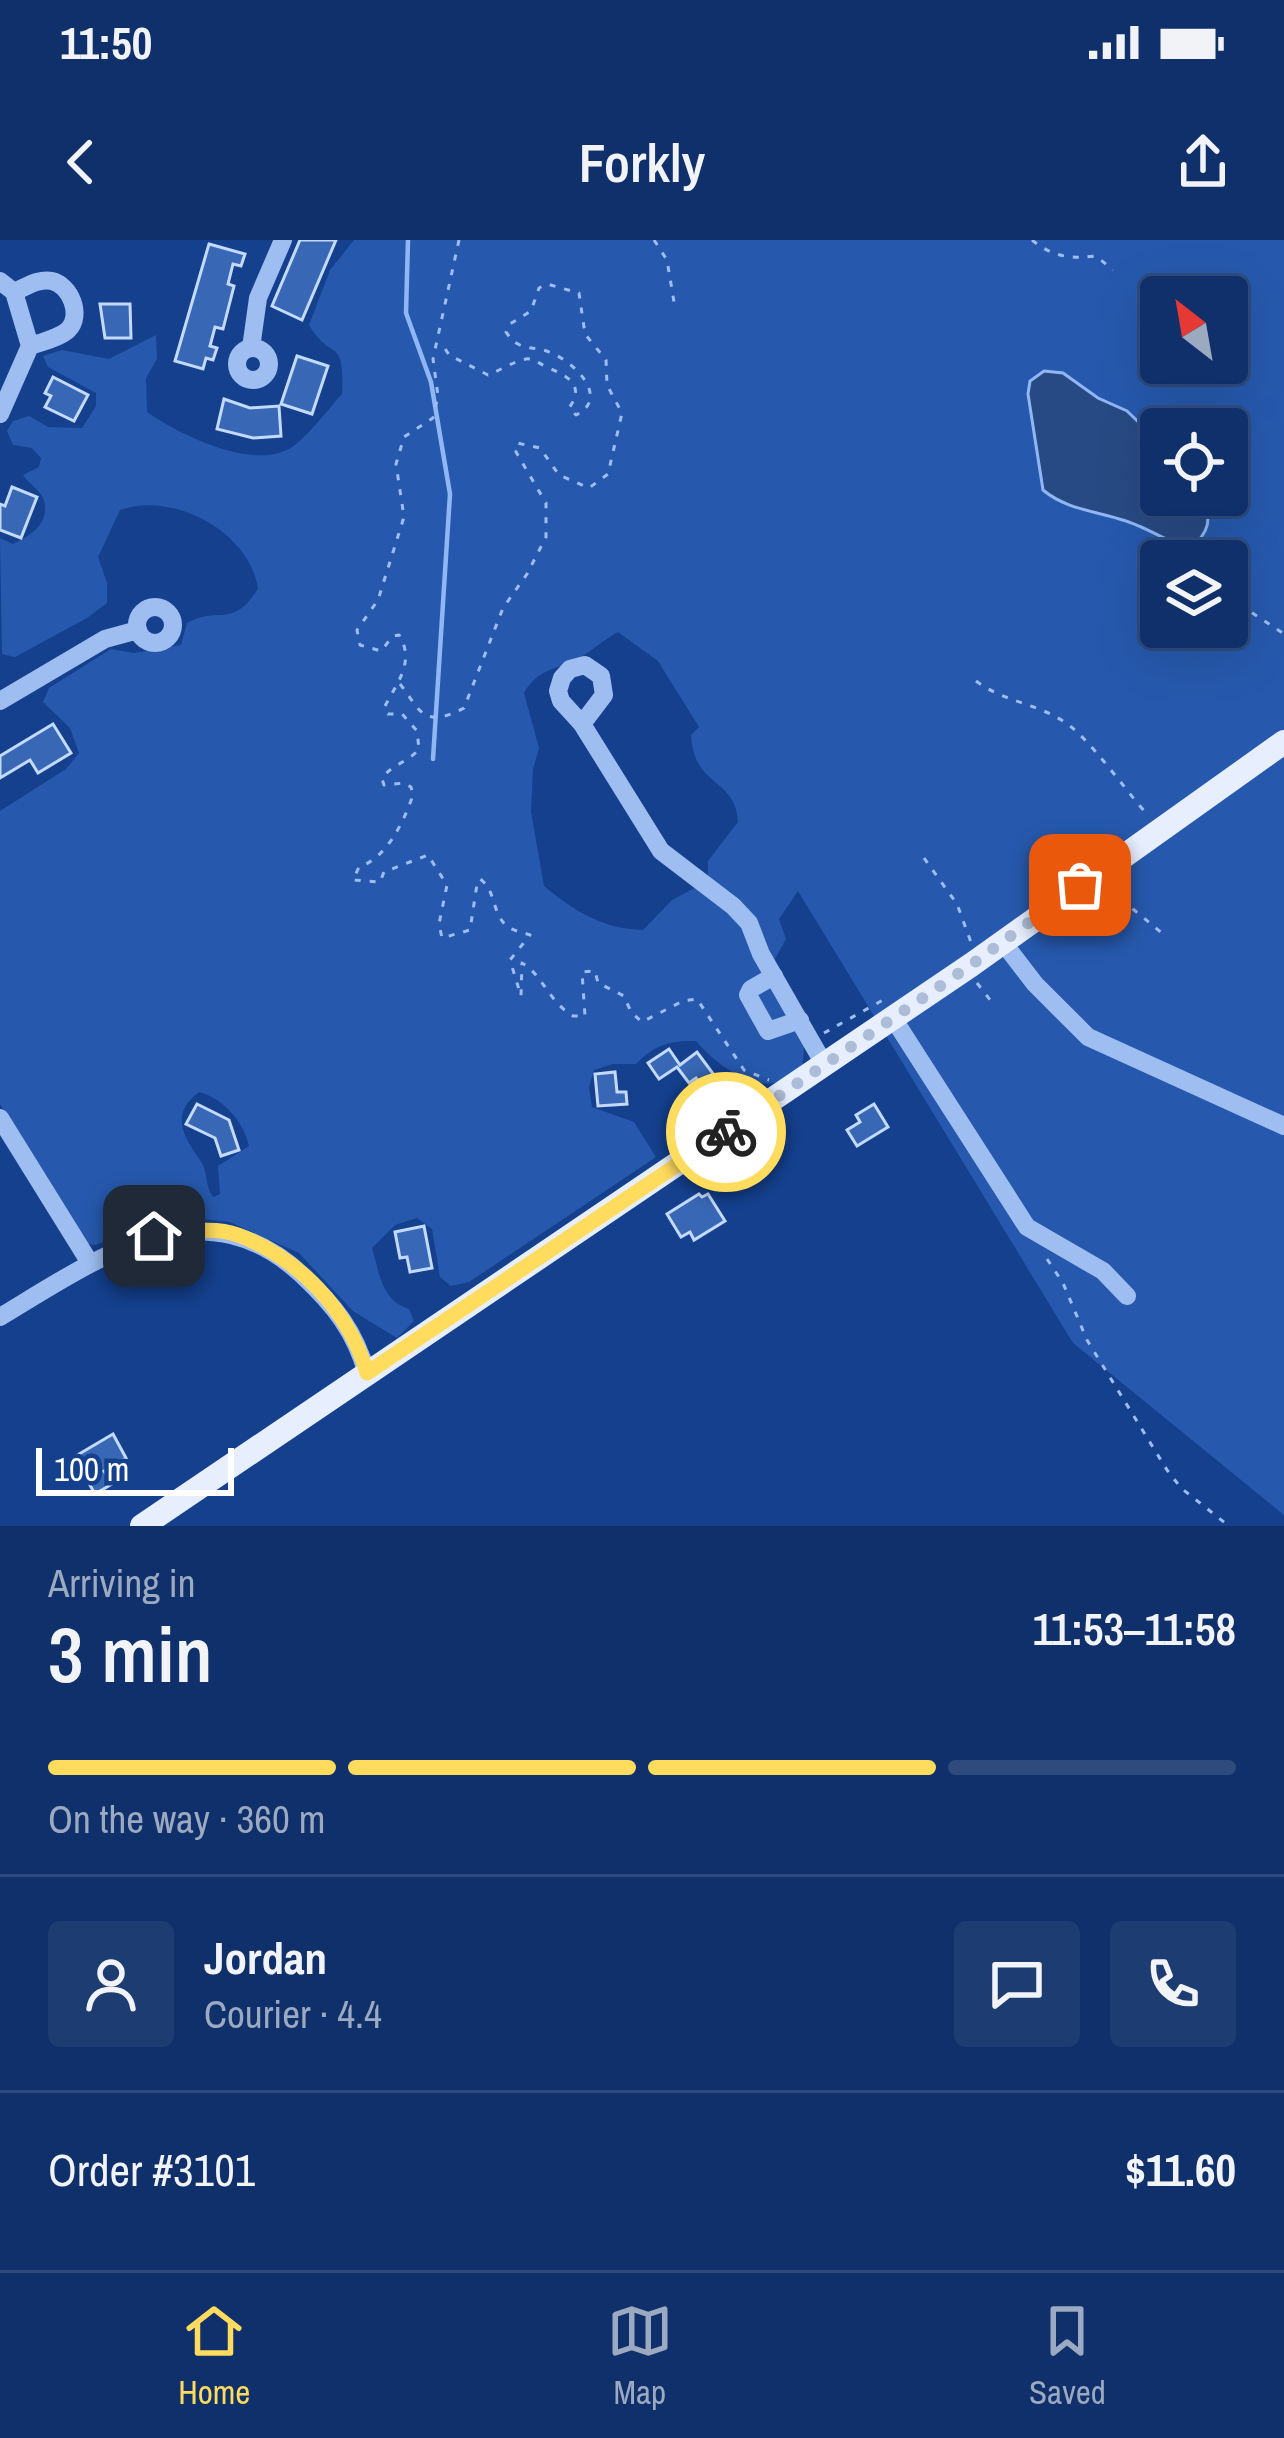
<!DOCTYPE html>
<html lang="en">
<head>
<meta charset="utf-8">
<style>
  :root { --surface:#0f306a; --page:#1d3c72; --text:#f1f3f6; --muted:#9ba9c1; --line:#2f4b7e; --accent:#ffdc5d }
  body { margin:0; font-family:"Archivo Narrow",sans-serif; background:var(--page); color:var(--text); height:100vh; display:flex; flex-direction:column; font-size:45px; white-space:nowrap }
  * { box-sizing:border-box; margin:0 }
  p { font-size:39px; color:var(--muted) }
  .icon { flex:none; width:66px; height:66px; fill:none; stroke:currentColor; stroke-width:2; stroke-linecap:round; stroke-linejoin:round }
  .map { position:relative; height:1286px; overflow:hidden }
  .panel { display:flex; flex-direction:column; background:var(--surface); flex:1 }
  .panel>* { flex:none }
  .needle { width:78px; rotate:329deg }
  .fabs { position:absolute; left:1140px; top:36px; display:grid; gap:24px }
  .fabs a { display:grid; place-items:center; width:108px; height:108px; border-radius:12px; background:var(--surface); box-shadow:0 12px 48px #0002,0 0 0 3px var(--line); font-size:60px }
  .scale { position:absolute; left:36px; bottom:30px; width:198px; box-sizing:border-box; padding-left:12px; border:6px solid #fff; border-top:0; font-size:33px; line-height:42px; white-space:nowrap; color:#fff; -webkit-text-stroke:9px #14408e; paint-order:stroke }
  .pin { position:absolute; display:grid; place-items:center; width:102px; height:102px; color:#fff; margin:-51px; border-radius:24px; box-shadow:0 6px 18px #0006 }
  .courier { position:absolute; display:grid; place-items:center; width:120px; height:120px; margin:-60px; border:9px solid #ffdc5d; border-radius:50%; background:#fff; color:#222; box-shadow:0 3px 15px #0007 }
  .headline em { font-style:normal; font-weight:600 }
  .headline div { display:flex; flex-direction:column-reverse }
  .headline { display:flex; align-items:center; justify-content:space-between; height:204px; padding:0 48px }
  h1 { font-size:78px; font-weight:600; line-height:90px }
  .bar { display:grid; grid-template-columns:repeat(4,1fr); gap:18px 12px; align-content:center; height:144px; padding:0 48px }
  .bar i { height:15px; border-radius:9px; background:var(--line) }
  .bar .selected { background:var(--accent) }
  .bar p { grid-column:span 4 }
  .line { display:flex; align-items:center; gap:30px; padding:0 48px; border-top:3px solid var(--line) }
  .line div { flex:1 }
  .round { display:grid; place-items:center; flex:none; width:126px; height:126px; border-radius:12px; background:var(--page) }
  .status { display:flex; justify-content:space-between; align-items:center; height:84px; padding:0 60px; background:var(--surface); direction:ltr }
  .status svg { height:33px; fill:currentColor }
  header { display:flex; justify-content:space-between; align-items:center; height:156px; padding:0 48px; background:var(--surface); font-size:54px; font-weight:600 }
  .tabs { display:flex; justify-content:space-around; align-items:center; height:168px; border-top:3px solid var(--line); background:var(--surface); font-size:33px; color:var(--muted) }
  .tabs a { display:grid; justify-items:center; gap:6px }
  .tabs .selected { color:var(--accent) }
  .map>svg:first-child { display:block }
  .green { fill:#2659ad; fill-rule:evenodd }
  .water { fill:#284a84; stroke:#90b7f4; stroke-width:3 }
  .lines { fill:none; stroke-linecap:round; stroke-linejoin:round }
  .stream { stroke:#90b7f4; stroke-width:4.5 }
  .building { fill:#3867b5; stroke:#c4dafc; stroke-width:3 }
  .path { stroke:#9ebdf1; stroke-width:3; stroke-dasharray:6 9; stroke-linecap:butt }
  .minor { stroke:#9ebdf1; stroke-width:18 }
  .major { stroke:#e7efff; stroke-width:24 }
  .done { stroke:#adbcd7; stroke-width:12; stroke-dasharray:0 21.6 }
  .route { stroke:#ffdc5d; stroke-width:15 }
</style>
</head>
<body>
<div class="status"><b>11:50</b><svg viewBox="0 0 49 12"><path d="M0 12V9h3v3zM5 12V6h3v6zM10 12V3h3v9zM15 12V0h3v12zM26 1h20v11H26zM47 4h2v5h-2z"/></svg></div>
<header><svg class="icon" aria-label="back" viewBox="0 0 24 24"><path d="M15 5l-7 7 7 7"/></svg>Forkly<svg class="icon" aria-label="share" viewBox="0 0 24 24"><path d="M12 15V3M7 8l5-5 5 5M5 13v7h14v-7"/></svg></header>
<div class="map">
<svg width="1284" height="1286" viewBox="0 0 1284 1286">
  <rect width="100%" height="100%" fill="#14408e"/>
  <path class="green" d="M354 0H1284V1275L1073 1103 798 651 779 679 786 699 763 741 774 747 806 786 802 830C794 834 783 841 774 843 746 848 712 820 696 801 670 800 654 805 636 824H613L594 830 589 847 592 867 634 882 656 917 469 1042 451 1046 440 1037 432 989 417 978 395 985 372 1008C380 1034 381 1060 409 1069L414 1081 397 1098 353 1071 299 1013 230 982 184 977 129 991 96 1005 84 1004 0 864V571L66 529 79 513 70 488 43 462 49 448 111 409 134 413 181 405 187 383C220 365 231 390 258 349 250 291 172 251 120 270L98 317 107 343V363L87 378 15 417 2 414 0 298 13 304C31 296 52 282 43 258 39 250 28 242 23 235L39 227 41 218 32 208 13 205 7 191 13 181 29 176 48 187 82 188 96 166V153L48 127 43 116 62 110 109 119 156 95 157 119 146 138 147 172C178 194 251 230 289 209 305 200 329 168 342 154 345 94 331 123 309 85L330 30ZM1161 57H1227V123H1161ZM1161 189H1227V255H1161ZM1161 321H1227V387H1161ZM618 392 658 421 699 487 691 495C694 549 736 537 738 582L708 621V641L672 660 643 690C603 689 574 671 544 646L531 572 533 529 539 508 524 453C536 431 553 430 574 420 590 414 602 400 618 392ZM199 852C223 858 244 882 249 906L218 926 220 954 213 957C204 945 209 932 200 920 184 897 169 874 199 852Z"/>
  <path class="water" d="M1044 131 1063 133 1098 158 1127 171 1161 204V255H1200C1213 279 1210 292 1189 310 1168 301 1147 288 1126 281 1097 271 1067 270 1043 250L1028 154 1030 141Z"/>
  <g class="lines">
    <path class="stream" d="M408 0 406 73 431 142 450 254 433 519"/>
  </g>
  <g class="building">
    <path d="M300 0H336L302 80 272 66Z"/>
    <path d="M209 4 245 14 241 26 233 24 228 44 234 46 223 89 215 87 210 106 217 108 213 120 206 118 203 129 175 121Z"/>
    <path d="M100 64H130L131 98H105Z"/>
    <path d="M297 116 328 126 312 174 281 164Z"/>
    <path d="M53 137 88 155 74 181 45 167 51 156 45 153Z"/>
    <path d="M224 159 250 168 279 166 281 196 253 198 217 189Z"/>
    <path d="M12 247 37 257 21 298 0 290V264L5 266Z"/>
    <path d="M53 484 71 513 38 533 30 520 0 538V516Z"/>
    <path d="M669 809 680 825 697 812 717 839 704 849 696 838 689 843 677 827 659 839 648 823Z"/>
    <path d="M615 832 617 852H626L627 864 598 866 595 834Z"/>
    <path d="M197 864 229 880 239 910 221 916 215 898 186 884Z"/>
    <path d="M874 864 888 887 857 906 847 890 860 882 856 875Z"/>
    <path d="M699 954 702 957 708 954 725 981 694 1000 690 992 681 997 667 974Z"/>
    <path d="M424 986 432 1028 410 1032 407 1017 400 1018 395 992Z"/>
    <path d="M113 1194 126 1218 104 1231 112 1244 95 1254 74 1217Z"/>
  </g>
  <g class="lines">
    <g class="path">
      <path d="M459 0 433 119 438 156 433 178 404 197 396 224 404 277 378 360 357 390 360 405 381 411 393 396 399 395C416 422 396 444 384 468L388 474H402L417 491 419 509C409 522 390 525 382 539L384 545 404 543 411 547 413 555C404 581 387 618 359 627L353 640 380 642 384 632 428 615 447 645 439 684 442 698 470 690 477 644 480 639C497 651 491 674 508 687 514 691 522 692 530 695L510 720 521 756 522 723C543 735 548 761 573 776H585L582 732 595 731 598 743 624 756 631 772 642 782 683 761 697 759 744 830 769 840"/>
      <path d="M654 0 667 20 675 68"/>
      <path d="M1032 0C1053 17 1070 19 1096 16L1113 30"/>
      <path d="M1227 356 1284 394"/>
      <path d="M1227 367H1239"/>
      <path d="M976 441C1002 461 1035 463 1063 481 1088 496 1125 550 1147 574"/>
      <path d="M400 444C420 469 422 490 464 468L503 368 527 334 546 297V263L516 212 517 203 540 208 559 235 589 248 608 234 622 173 607 145 606 120 585 94 579 53 547 44 539 48 531 71 510 84 506 92C512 100 510 100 520 105 529 109 540 108 549 112 574 121 611 158 576 175L569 168C587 143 564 135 545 126 538 123 534 118 526 119 514 121 499 131 488 135L449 115 441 102"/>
      <path d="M924 618 957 664 972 705"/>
      <path d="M1119 642 1133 669 1163 694"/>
      <path d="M977 743 991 761"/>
      <path d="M824 793 883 760"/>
      <path d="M1047 1019 1063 1043 1087 1100 1167 1230 1181 1248 1229 1286"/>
    </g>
    <g class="minor">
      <path d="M0 41 14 52 30 106 0 174"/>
      <path d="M14 52C26 47 39 38 52 41 70 45 83 75 68 90 59 98 42 102 30 106"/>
      <circle cx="253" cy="124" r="16"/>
      <path d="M251 108 258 58 283 0"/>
      <circle cx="155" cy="385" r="18"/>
      <path d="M0 461 105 399 138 390"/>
      <path d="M582 484 604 455 601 436 585 425 570 429 562 438 558 451 561 461 582 484 661 611 733 666 749 683 761 714 824 824"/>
      <path d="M1002 701 1035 744 1088 797 1284 886"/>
      <path d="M774 736 751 749 748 755 768 791 800 780"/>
      <path d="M893 778 1027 987 1103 1031 1127 1056"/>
      <path d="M0 878 90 1023"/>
      <path d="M0 1077C95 1020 201 941 302 1035 334 1065 355 1091 367 1134"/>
    </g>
    <path class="major" d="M142 1286 971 725 1284 502"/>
  </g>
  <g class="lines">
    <path class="done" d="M726 892 971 725 1080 645"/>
    <path class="route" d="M154 996C181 993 211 985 238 995 299 1018 349 1071 367 1133L726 892"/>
  </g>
</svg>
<div class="fabs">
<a><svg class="needle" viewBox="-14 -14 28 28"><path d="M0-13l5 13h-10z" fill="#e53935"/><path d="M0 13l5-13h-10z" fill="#9ba9c1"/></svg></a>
<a><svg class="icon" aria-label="locate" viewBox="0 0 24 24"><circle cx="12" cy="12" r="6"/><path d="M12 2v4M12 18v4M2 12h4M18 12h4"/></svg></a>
<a><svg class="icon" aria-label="layers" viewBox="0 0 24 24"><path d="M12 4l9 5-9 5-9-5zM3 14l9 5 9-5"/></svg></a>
</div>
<div class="scale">100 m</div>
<div class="pin" style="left:1080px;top:645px;background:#ea580c"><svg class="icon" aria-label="bag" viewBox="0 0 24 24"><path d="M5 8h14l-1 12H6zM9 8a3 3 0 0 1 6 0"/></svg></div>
<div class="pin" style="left:154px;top:996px;background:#1f2937"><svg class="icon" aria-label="home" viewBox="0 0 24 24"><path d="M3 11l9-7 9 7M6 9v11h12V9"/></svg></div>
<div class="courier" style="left:726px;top:892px"><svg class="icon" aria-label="bike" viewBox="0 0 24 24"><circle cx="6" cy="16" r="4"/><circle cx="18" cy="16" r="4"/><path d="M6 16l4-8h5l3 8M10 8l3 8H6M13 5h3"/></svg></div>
</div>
<section class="panel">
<div class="headline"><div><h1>3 min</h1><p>Arriving in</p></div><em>11:53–11:58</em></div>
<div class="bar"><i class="selected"></i><i class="selected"></i><i class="selected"></i><i></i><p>On the way · 360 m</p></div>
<div class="line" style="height:216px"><a class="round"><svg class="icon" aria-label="person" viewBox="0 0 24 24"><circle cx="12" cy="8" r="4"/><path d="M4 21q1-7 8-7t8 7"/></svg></a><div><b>Jordan</b><p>Courier · 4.4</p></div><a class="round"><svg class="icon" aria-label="chat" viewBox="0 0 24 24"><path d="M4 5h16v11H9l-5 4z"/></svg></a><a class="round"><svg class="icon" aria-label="phone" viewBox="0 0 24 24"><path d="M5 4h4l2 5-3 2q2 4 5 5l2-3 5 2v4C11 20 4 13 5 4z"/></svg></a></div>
<div class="line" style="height:156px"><div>Order #3101</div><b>$11.60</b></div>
</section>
<nav class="tabs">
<a class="selected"><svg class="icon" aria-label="home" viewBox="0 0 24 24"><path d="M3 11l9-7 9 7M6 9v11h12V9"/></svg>Home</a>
<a><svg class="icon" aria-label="map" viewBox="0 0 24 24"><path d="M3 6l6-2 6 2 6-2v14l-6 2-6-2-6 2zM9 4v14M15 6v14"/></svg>Map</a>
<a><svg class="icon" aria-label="saved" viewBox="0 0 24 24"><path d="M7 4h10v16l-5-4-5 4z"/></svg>Saved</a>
</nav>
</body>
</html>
